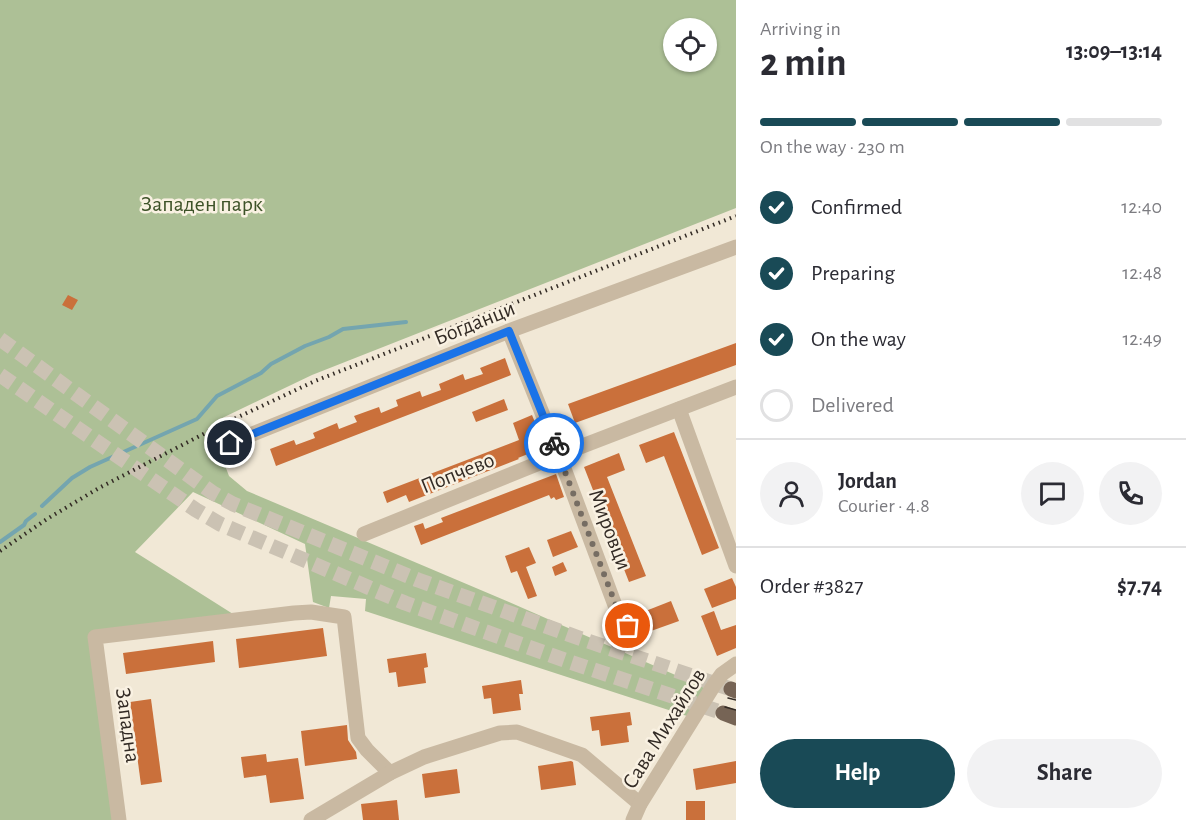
<!DOCTYPE html>
<html lang="en">
<head>
<meta charset="utf-8">
<style>
  :root { --surface:#fff; --page:#f2f2f3; --text:#2b2b33; --muted:#7c7c81; --line:#e1e1e2; --accent:#194a56 }
  body { margin:0; font-family:"Alegreya Sans",sans-serif; background:var(--page); color:var(--text); height:100vh; display:flex; flex-direction:column; font-size:22px; white-space:nowrap }
  * { box-sizing:border-box; margin:0 }
  p { font-size:20px; color:var(--muted) }
  .icon { flex:none; width:33px; height:33px; fill:none; stroke:currentColor; stroke-width:2; stroke-linecap:round; stroke-linejoin:round }
  .map { position:relative; flex:1; overflow:hidden }
  .details { display:flex; flex-direction:column; background:var(--surface); width:450px }
  .details>* { flex:none }
  .controls { position:absolute; left:663px; top:18px; display:grid; gap:12px }
  .controls a { display:grid; place-items:center; width:54px; height:54px; border-radius:50%; background:var(--surface); box-shadow:0 2px 4px #0004; font-size:30px }
  .pin { position:absolute; display:grid; place-items:center; width:51px; height:51px; color:#fff; margin:-26px; border:3px solid #fff; border-radius:50%; box-shadow:0 2px 6px #0007 }
  .courier { position:absolute; display:grid; place-items:center; width:60px; height:60px; margin:-30px; border:4px solid #1a73e8; border-radius:50%; background:#fff; color:#222; box-shadow:0 2px 8px #0007 }
  .summary em { font-style:normal; font-weight:700 }
  .summary div { display:flex; flex-direction:column-reverse }
  .summary { display:flex; align-items:center; justify-content:space-between; height:102px; padding:0 24px }
  h1 { font-size:39px; font-weight:700; line-height:45px }
  .bar { display:grid; grid-template-columns:repeat(4,1fr); gap:9px 6px; align-content:center; height:72px; padding:0 24px }
  .bar i { height:8px; border-radius:4px; background:var(--line) }
  .bar .selected { background:var(--accent) }
  .bar p { grid-column:span 4 }
  .line { display:flex; align-items:center; gap:15px; padding:0 24px; border-top:2px solid var(--line) }
  .line div { flex:1 }
  .round { display:grid; place-items:center; flex:none; width:63px; height:63px; border-radius:32px; background:var(--page) }
  ol { padding:0 24px; list-style:none }
  li { display:flex; align-items:center; gap:18px; height:66px }
  li p { margin-inline-start:auto }
  li .icon { padding:6px; border-radius:50%; background:var(--accent); color:#fff; stroke-width:4 }
  li:last-child { color:var(--muted) }
  li i { width:33px; height:33px; border:3px solid var(--line); border-radius:50% }
  .cta { display:flex; gap:12px; margin-top:auto; padding:12px 24px }
  .cta a { flex:1; height:69px; border-radius:36px; background:var(--accent); color:#fff; font-size:24px; font-weight:700; line-height:69px; text-align:center }
  .cta a+a { background:var(--page); color:var(--text) }
  main { display:flex; flex:1; min-height:0 }
  .map>svg:first-child { display:block }
  .green { fill:#adc096; fill-rule:evenodd }
  .lines { fill:none; stroke-linecap:round; stroke-linejoin:round }
  .stream { stroke:#74a5af; stroke-width:4 }
  .building { fill:#ca703b }
  .major-tunnel { stroke:#cbc2b3; stroke-width:15; stroke-dasharray:15 8; stroke-linecap:butt }
  .minor { stroke:#c9b9a2; stroke-width:15 }
  .major { stroke:#766455; stroke-width:15 }
  .tram { stroke:#332b25; stroke-width:1.5 }
  .rail { stroke:#332b25; stroke-width:4; stroke-dasharray:1.5 4.5; stroke-linecap:butt }
  .done { stroke:#766d63; stroke-width:6; stroke-dasharray:0 10.8 }
  .route { stroke:#1a73e8; stroke-width:8 }
  .labels { text-anchor:middle; stroke-width:5; stroke-linejoin:round; paint-order:stroke }
  .park-label { font-size:22px; fill:#3d5228; stroke:#f9f1e2 }
  .street-label { font-size:22px; fill:#332b25; stroke:#f9f1e2 }
</style>
</head>
<body>
<main>
<div class="map">
<svg width="736" height="820" viewBox="0 0 736 820">
  <rect width="100%" height="100%" fill="#f1e8d6"/>
  <path class="green" d="M0 0H736V208L312 375 218 420 222 431 230 443 221 455 229 476 247 491 509 602 705 688 687 716 365 611 366 599 331 596 329 608 313 602 305 544 193 492 135 552 233 614 95 637 119 820H0ZM674 28H706V62H674Z"/>
  <g class="lines">
    <g class="stream">
      <path d="M42 506 72 478 90 467 197 419 217 396 261 373 271 364 305 346 329 337 343 329 406 322"/>
      <path d="M0 542 24 525 26 521 35 514"/>
    </g>
  </g>
  <g class="building">
    <path d="M68 295 78 300 72 310 62 305Z"/>
    <path d="M736 343V365L575 423 568 404Z"/>
    <path d="M505 358 511 375 276 466 270 449 294 440 296 445 315 438 313 433 337 423 339 429 357 422 354 416 379 407 381 413 398 406 396 400 420 391 422 397 441 390 439 384 463 374 465 380 483 374 480 368Z"/>
    <path d="M504 399 508 410 476 422 472 412Z"/>
    <path d="M532 415 545 447 518 458 519 459 409 502 406 495 387 503 383 492 519 440 513 423Z"/>
    <path d="M674 432 719 548 702 555 664 456 646 463 639 445Z"/>
    <path d="M619 453 625 470 607 477 646 576 629 582 584 467Z"/>
    <path d="M556 474 564 497 556 500 554 497 551 499 549 495 421 545 414 526 423 523 425 529 443 522 441 518Z"/>
    <path d="M571 531 578 547 553 557 547 540Z"/>
    <path d="M529 547 536 563 526 567 537 596 528 599 517 571 511 573 505 556Z"/>
    <path d="M563 562 567 571 555 576 552 567Z"/>
    <path d="M732 578 736 587V599L712 608 704 589Z"/>
    <path d="M671 601 679 621 651 631 643 612Z"/>
    <path d="M714 611 721 630 736 625V648L717 656 701 616Z"/>
    <path d="M323 628 327 656 239 668 236 639Z"/>
    <path d="M213 641 215 662 126 674 123 653Z"/>
    <path d="M426 653 428 667 424 668 426 683 398 687 396 672 389 673 387 659Z"/>
    <path d="M521 680 523 694H519L521 710 493 714 491 698 484 699 482 686Z"/>
    <path d="M151 699 162 782 141 785 130 702Z"/>
    <path d="M630 712 632 725 627 726 629 742 601 746 599 730 592 731 590 717Z"/>
    <path d="M347 725 348 740 356 752 357 759 305 766 301 731Z"/>
    <path d="M266 754 267 762 298 758 304 799 270 803 266 775 244 778 241 757Z"/>
    <path d="M571 761 573 762 576 785 541 790 538 766Z"/>
    <path d="M736 761V783L696 790 693 769Z"/>
    <path d="M457 769 460 793 425 798 422 774Z"/>
    <path d="M397 800 399 820H363L361 804Z"/>
    <rect x="686" y="801" width="19" height="19"/>
  </g>
  <g class="lines">
    <g class="major-tunnel">
      <path d="M0 339 213 493 233 504 418 580 579 638 731 689"/>
      <path d="M0 375 196 510 220 524 405 603 570 662 723 713"/>
    </g>
    <g class="minor">
      <path d="M509 331 559 455 619 616 628 626 641 632"/>
      <path d="M679 409 736 566"/>
      <path d="M230 443 509 331 736 247"/>
      <path d="M364 534 559 455 736 387"/>
      <path d="M119 820 95 637 294 613 311 612 344 617 358 738 367 750 390 773"/>
      <path d="M311 820 390 773 424 757 500 733 517 732 582 755 640 804"/>
      <path d="M633 820 640 804 714 685 722 674 736 664"/>
    </g>
    <g class="major">
      <path d="M731 689 736 691"/>
      <path d="M723 713 736 718"/>
    </g>
    <g class="tram">
      <path d="M728 698 736 700"/>
      <path d="M725 707 736 710"/>
    </g>
    <path class="rail" d="M0 551 47 519 99 488 219 426 315 381 736 216"/>
  </g>
  <g class="lines">
    <path class="done" d="M554 443 620 616 628 626"/>
    <path class="route" d="M230 443 509 331 554 443"/>
  </g>
  <g class="labels">
    <g class="park-label">
      <text x="202" y="211">Западен парк</text>
    </g>
    <g class="street-label">
      <text transform="translate(474 322) rotate(-22)" y="8">Богданци</text>
      <text transform="translate(457 472) rotate(-22)" y="8">Попчево</text>
      <text transform="translate(611 529) rotate(69)" y="8">Мировци</text>
      <text transform="translate(129 725) rotate(82)" y="8">Западна</text>
      <text transform="translate(663 728) rotate(-58)" y="8">Сава Михайлов</text>
    </g>
  </g>
</svg>
<div class="controls">
<a><svg class="icon" aria-label="locate" viewBox="0 0 24 24"><circle cx="12" cy="12" r="6"/><path d="M12 2v4M12 18v4M2 12h4M18 12h4"/></svg></a>
</div>
<div class="pin" style="left:628px;top:626px;background:#ea580c"><svg class="icon" aria-label="bag" viewBox="0 0 24 24"><path d="M5 8h14l-1 12H6zM9 8a3 3 0 0 1 6 0"/></svg></div>
<div class="pin" style="left:230px;top:443px;background:#1f2937"><svg class="icon" aria-label="home" viewBox="0 0 24 24"><path d="M3 11l9-7 9 7M6 9v11h12V9"/></svg></div>
<div class="courier" style="left:554px;top:443px"><svg class="icon" aria-label="bike" viewBox="0 0 24 24"><circle cx="6" cy="16" r="4"/><circle cx="18" cy="16" r="4"/><path d="M6 16l4-8h5l3 8M10 8l3 8H6M13 5h3"/></svg></div>
</div>
<section class="details">
<div class="summary"><div><h1>2 min</h1><p>Arriving in</p></div><em>13:09–13:14</em></div>
<div class="bar"><i class="selected"></i><i class="selected"></i><i class="selected"></i><i></i><p>On the way · 230 m</p></div>
<ol>
<li><svg class="icon" aria-label="check" viewBox="0 0 24 24"><path d="M5 12l5 5 9-10"/></svg>Confirmed<p>12:40</p></li>
<li><svg class="icon" aria-label="check" viewBox="0 0 24 24"><path d="M5 12l5 5 9-10"/></svg>Preparing<p>12:48</p></li>
<li><svg class="icon" aria-label="check" viewBox="0 0 24 24"><path d="M5 12l5 5 9-10"/></svg>On the way<p>12:49</p></li>
<li><i></i>Delivered</li>
</ol>
<div class="line" style="height:108px"><a class="round"><svg class="icon" aria-label="person" viewBox="0 0 24 24"><circle cx="12" cy="8" r="4"/><path d="M4 21q1-7 8-7t8 7"/></svg></a><div><b>Jordan</b><p>Courier · 4.8</p></div><a class="round"><svg class="icon" aria-label="chat" viewBox="0 0 24 24"><path d="M4 5h16v11H9l-5 4z"/></svg></a><a class="round"><svg class="icon" aria-label="phone" viewBox="0 0 24 24"><path d="M5 4h4l2 5-3 2q2 4 5 5l2-3 5 2v4C11 20 4 13 5 4z"/></svg></a></div>
<div class="line" style="height:78px"><div>Order #3827</div><b>$7.74</b></div>
<div class="cta"><a>Help</a><a>Share</a></div>
</section>
</main>
</body>
</html>
